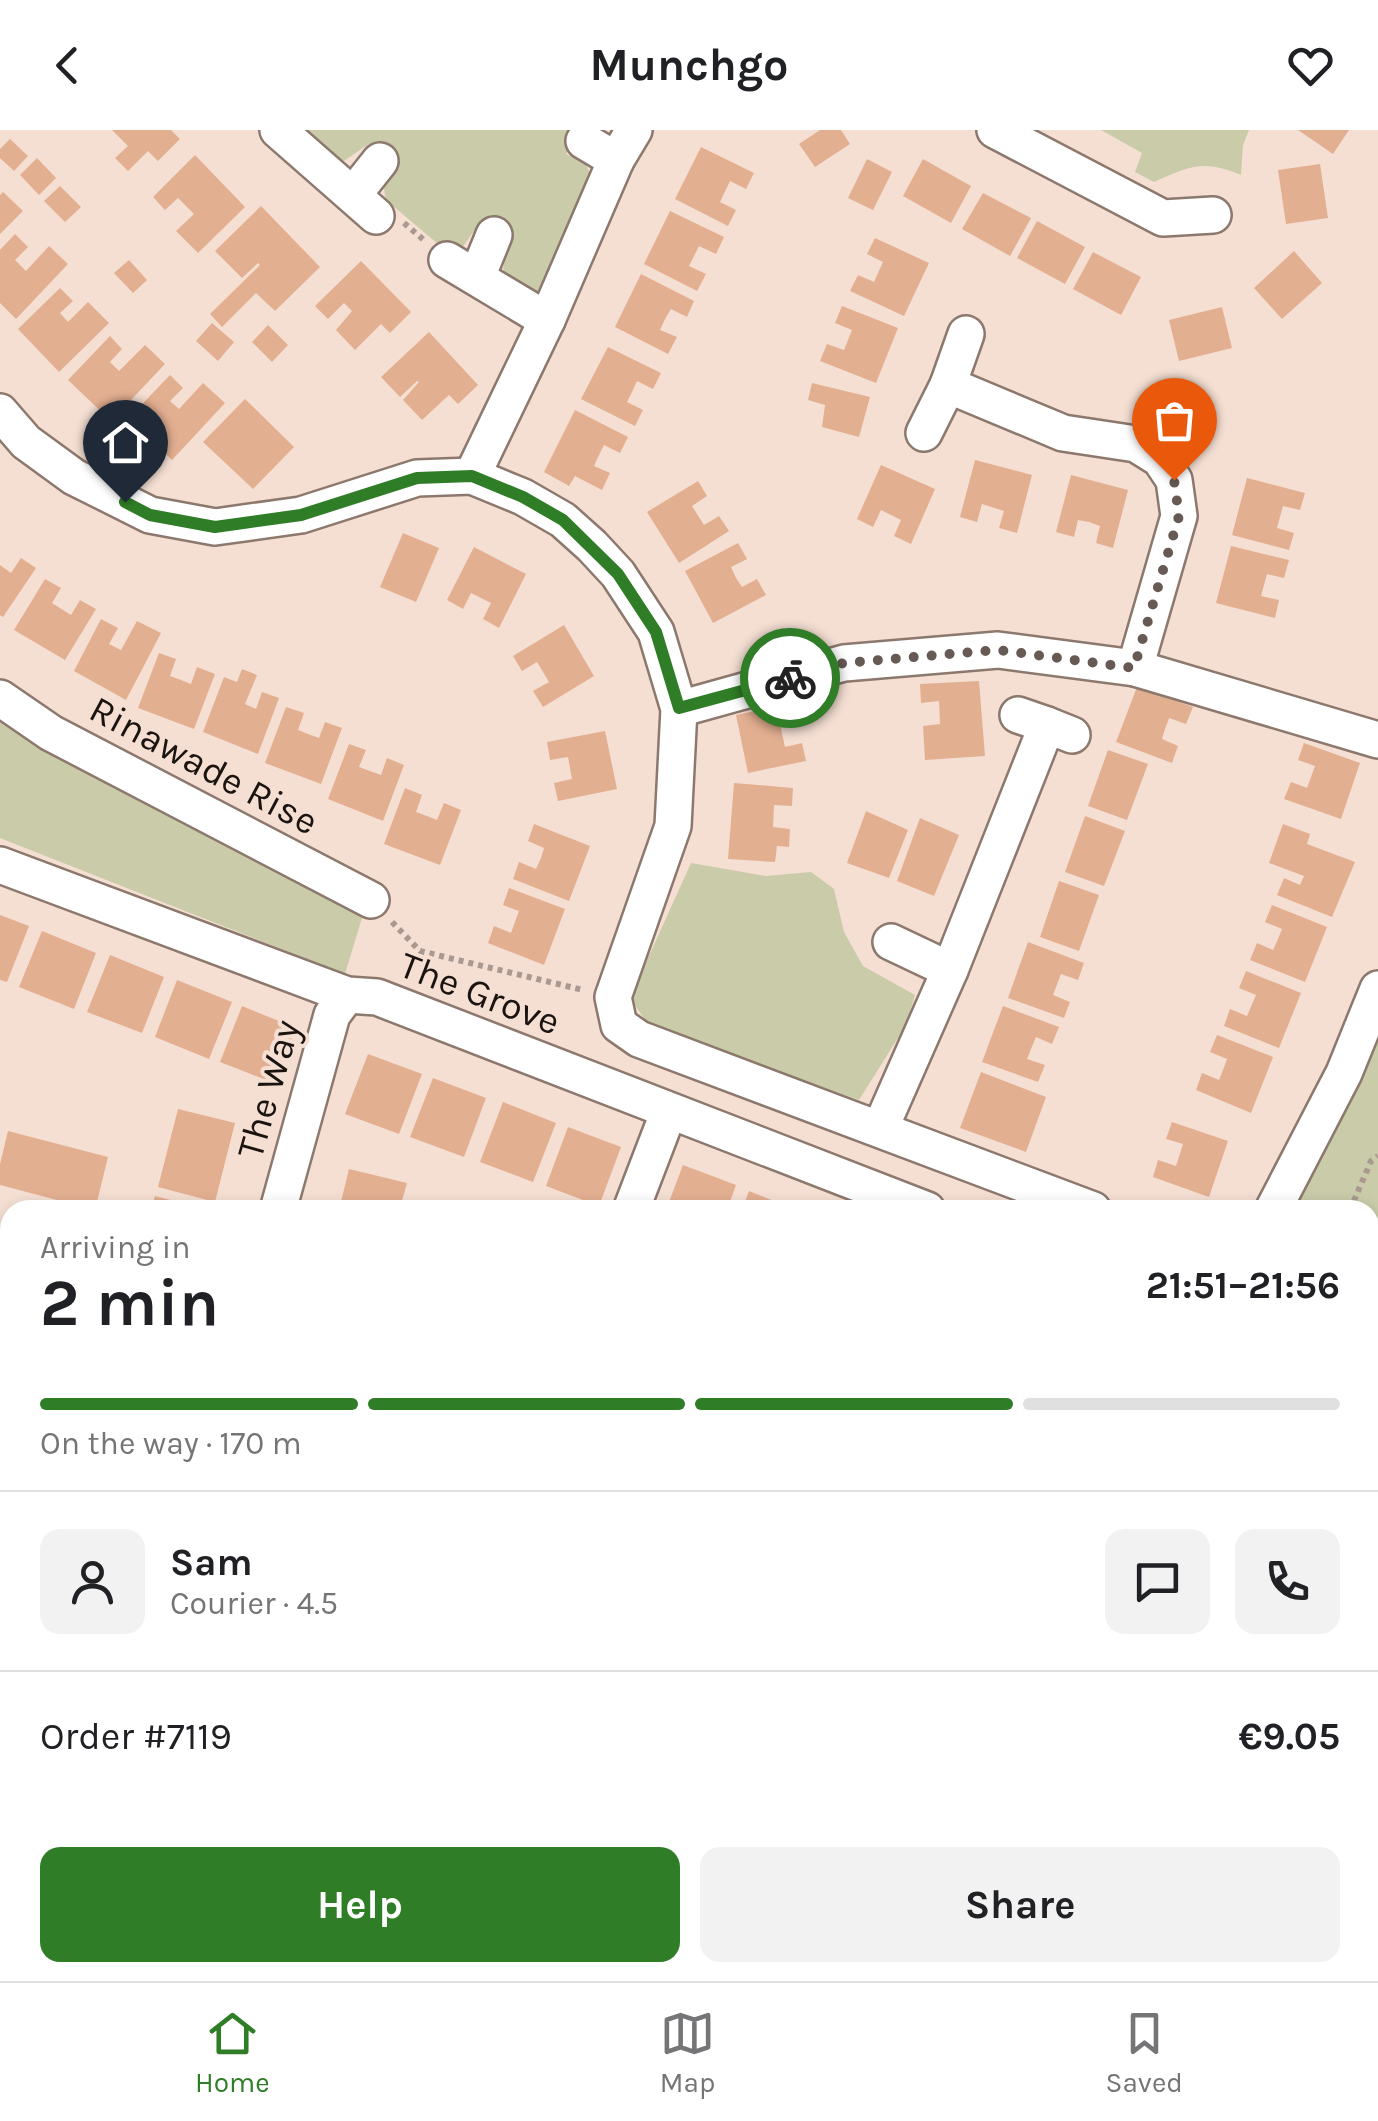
<!DOCTYPE html>
<html lang="en">
<head>
<meta charset="utf-8">
<style>
  :root { --surface:#fff; --page:#f2f2f2; --text:#202124; --muted:#757577; --line:#e0e0e0; --accent:#2f7d26 }
  body { margin:0; font-family:Karla,sans-serif; background:var(--page); color:var(--text); height:100vh; display:flex; flex-direction:column; font-size:38px; white-space:nowrap }
  * { box-sizing:border-box; margin:0 }
  p { font-size:32px; color:var(--muted) }
  .icon { flex:none; width:55px; height:55px; fill:none; stroke:currentColor; stroke-width:2; stroke-linecap:round; stroke-linejoin:round }
  .map { position:relative; flex:1; overflow:hidden }
  .panel { position:absolute; left:0px; top:1070px; width:1380px; height:782px; display:flex; flex-direction:column; background:var(--surface); border-radius:30px 30px 0 0; box-shadow:0 5px 15px #0003 }
  .panel>* { flex:none }
  .pin { position:absolute; display:grid; place-items:center; width:85px; height:85px; color:#fff; margin:-102px -42px; border-radius:50% 50% 50% 0; rotate:-45deg; box-shadow:0 0 10px #0007 }
  .pin .icon { rotate:45deg }
  .courier { position:absolute; display:grid; place-items:center; width:100px; height:100px; margin:-50px; border:8px solid #2f7d26; border-radius:50%; background:#fff; color:#222; box-shadow:0 2px 12px #0007 }
  .summary em { font-style:normal; font-weight:700 }
  .summary div { display:flex; flex-direction:column-reverse }
  .summary { display:flex; align-items:center; justify-content:space-between; height:170px; padding:0 40px }
  h1 { font-size:65px; font-weight:700; line-height:75px }
  .bar { display:grid; grid-template-columns:repeat(4,1fr); gap:15px 10px; align-content:center; height:120px; padding:0 40px }
  .bar i { height:12px; border-radius:8px; background:var(--line) }
  .bar .selected { background:var(--accent) }
  .bar p { grid-column:span 4 }
  .line { display:flex; align-items:center; gap:25px; padding:0 40px; border-top:2px solid var(--line) }
  .line div { flex:1 }
  .round { display:grid; place-items:center; flex:none; width:105px; height:105px; border-radius:20px; background:var(--page) }
  .action { display:flex; gap:20px; margin-top:auto; padding:20px 40px }
  .action a { flex:1; height:115px; border-radius:20px; background:var(--accent); color:#fff; font-size:40px; font-weight:700; line-height:115px; text-align:center }
  .action a+a { background:var(--page); color:var(--text) }
  header { display:flex; justify-content:space-between; align-items:center; height:130px; padding:0 40px; background:var(--surface); font-size:45px; font-weight:700 }
  .tab-bar { display:flex; justify-content:space-around; align-items:center; height:140px; border-top:2px solid var(--line); background:var(--surface); font-size:28px; color:var(--muted) }
  .tab-bar a { display:grid; justify-items:center; gap:5px }
  .tab-bar .selected { color:var(--accent) }
  .map>svg:first-child { display:block }
  .green { fill:#c9cba9 }
  .building { fill:#e3af91 }
  .lines { fill:none; stroke-linecap:round; stroke-linejoin:round }
  .street-casing { stroke:#8c786d; stroke-width:40 }
  .path { stroke:#aa9990; stroke-width:6; stroke-dasharray:5 5; stroke-linecap:butt }
  .street { stroke:#fff; stroke-width:35 }
  .done { stroke:#675a54; stroke-width:10; stroke-dasharray:0 18 }
  .route { stroke:#2f7d26; stroke-width:12 }
  .labels { text-anchor:middle; stroke-width:8; stroke-linejoin:round; paint-order:stroke }
  .street-label { font-size:38px; fill:#1a130f; stroke:#f5dfd3 }
</style>
</head>
<body>
<header><svg class="icon" aria-label="back" viewBox="0 0 24 24"><path d="M15 5l-7 7 7 7"/></svg>Munchgo<svg class="icon" aria-label="heart" viewBox="0 0 24 24"><path d="M12 20l-8-8c-3-5 5-10 8-4 3-6 11-1 8 4z"/></svg></header>
<div class="map">
<svg width="1378" height="1851" viewBox="0 0 1378 1851">
  <rect width="100%" height="100%" fill="#f5dfd3"/>
  <g class="green">
    <path d="M295 0H578L566 24 585 32 592 48 552 155 536 165 510 154 503 139 510 105 482 90 461 119 438 114 386 70 382 48 395 36 370 13 344 31 322 25Z"/>
    <path d="M1101 0H1249L1243 15 1241 45C1204 29 1189 36 1154 52L1135 42 1142 23Z"/>
    <path d="M0 588 365 778 345 844 0 708Z"/>
    <path d="M691 733 766 746 811 742 834 759 844 802 863 836 915 865 906 895 859 970 684 909 645 890 630 868Z"/>
    <path d="M1378 859V1120L1370 1140V1080H1284Z"/>
    <path d="M0 1609 10 1611V1842L547 1843 536 1851H0Z"/>
    <path d="M677 1842H862V1843L860 1851H665Z"/>
    <path d="M908 1843H1045L1046 1851H922Z"/>
  </g>
  <g class="building">
    <path d="M112 0H171L180 9 158 31 148 21 128 41 115 28 128 16Z"/>
    <path d="M820 0H841L850 14 815 37 799 14Z"/>
    <path d="M1298 0H1349L1333 24Z"/>
    <path d="M10 9 28 26 14 41 0 28V19Z"/>
    <path d="M701 17 754 43 746 59 730 51 720 72 736 80 728 96 675 69Z"/>
    <path d="M195 25 245 77 198 123 176 101 194 84 178 68 165 80 153 67Z"/>
    <path d="M37 28 56 48 39 65 20 45Z"/>
    <path d="M867 29 892 42 873 80 848 68Z"/>
    <path d="M923 29 971 56 951 93 903 66Z"/>
    <path d="M1320 34 1328 88 1286 94 1278 40Z"/>
    <path d="M60 56 81 77 65 92 44 71Z"/>
    <path d="M3 62 23 81 0 104V65Z"/>
    <path d="M983 63 1031 88 1010 126 962 99Z"/>
    <path d="M261 76 320 137 275 181 256 163 222 197 210 184 260 135 258 133 242 148 215 121Z"/>
    <path d="M670 81 724 107 716 124 699 116 689 136 706 144 697 161 644 134Z"/>
    <path d="M1037 91 1085 117 1065 154 1017 128Z"/>
    <path d="M15 104 28 117 15 130 26 141 49 116 68 134 16 189 0 173V120Z"/>
    <path d="M875 108 929 133 904 186 850 161 858 145 874 152 883 132 867 124Z"/>
    <path d="M1294 121 1322 153 1282 189 1254 158Z"/>
    <path d="M1093 122 1141 147 1121 185 1073 159Z"/>
    <path d="M129 130 147 150 133 163 114 143Z"/>
    <path d="M361 131 411 182 390 203 381 194 355 220 336 200 352 181 344 173 328 189 315 176Z"/>
    <path d="M641 144 694 171 687 187 671 179 665 189 660 200 677 207 668 224 615 197Z"/>
    <path d="M60 158 73 171 60 183 68 192 88 172 109 193 59 242 18 199Z"/>
    <path d="M842 176 898 198 876 253 820 231 827 214 844 220 852 200 835 193Z"/>
    <path d="M1222 177 1232 218 1179 231 1169 190Z"/>
    <path d="M212 193 234 212 218 231 196 211Z"/>
    <path d="M268 195 288 215 272 232 252 212Z"/>
    <path d="M429 202 478 255 458 274 449 265 422 290 403 270 419 252 417 251 400 267 381 247Z"/>
    <path d="M110 206 122 219 110 232 119 241 145 215 165 234 111 291 68 250Z"/>
    <path d="M608 217 661 243 653 259 637 251 632 262 627 272 643 280 635 296 581 269Z"/>
    <path d="M170 245 183 258 170 271 179 279 203 253 225 273 172 330 128 289Z"/>
    <path d="M812 253 870 267 859 307 822 297 825 275 808 270Z"/>
    <path d="M245 269 294 317 253 359 203 312Z"/>
    <path d="M575 280 628 307 620 323 604 315 599 325 594 336 610 343 602 360 575 346 569 356 544 342Z"/>
    <path d="M975 330 1032 345 1017 403 999 398 1004 381 982 374 977 392 960 387Z"/>
    <path d="M881 335 935 359 911 414 894 406 901 390 881 380 873 397 857 389Z"/>
    <path d="M1071 345 1128 360 1113 418 1096 413 1100 396 1089 392 1078 390 1074 407 1056 402Z"/>
    <path d="M1247 348 1305 363 1300 380 1283 376 1277 398 1294 403 1289 420 1232 405Z"/>
    <path d="M698 351 707 366 692 376 704 395 719 386 729 401 679 433 647 382Z"/>
    <path d="M403 403 439 418 416 472 380 457Z"/>
    <path d="M738 413 747 429 731 437 736 448 742 457 757 449 766 465 713 493 685 441Z"/>
    <path d="M1231 416 1289 430 1284 448 1267 444 1261 466 1279 470 1275 488 1216 473Z"/>
    <path d="M474 417 526 444 499 498 483 489 491 473 471 463 463 479 447 470Z"/>
    <path d="M21 428 36 438 3 487 0 485V435L11 443Z"/>
    <path d="M45 449 61 458 52 473 71 485 80 470 96 479 65 530 14 500Z"/>
    <path d="M101 489 118 498 109 514 121 520 137 491 161 503 126 570 74 541Z"/>
    <path d="M564 495 594 546 543 577 533 561 549 552 537 532 522 541 513 526Z"/>
    <path d="M159 523 176 529 170 546 181 550 191 554 197 537 215 544 194 599 138 578Z"/>
    <path d="M242 539 257 545 245 574 256 579 262 562 279 568 258 624 203 602 224 547 237 552Z"/>
    <path d="M979 551 985 626 925 630 923 596 940 594 939 571 921 573 920 554Z"/>
    <path d="M1137 557 1193 577 1186 594 1169 588 1165 599 1162 609 1178 616 1172 633 1116 612Z"/>
    <path d="M794 573 798 591 780 594 785 617 802 613 806 631 748 643 736 585Z"/>
    <path d="M286 577 304 583 298 600 308 604 319 608 325 592 342 598 321 654 265 633Z"/>
    <path d="M605 601 617 659 558 671 554 653 572 649 568 627 550 630 547 612Z"/>
    <path d="M1304 613 1360 633 1341 689 1284 669 1291 652 1307 658 1315 636 1298 630Z"/>
    <path d="M349 614 366 620 359 637 381 645 387 628 404 635 383 691 328 669Z"/>
    <path d="M1108 620 1148 634 1127 690 1088 676Z"/>
    <path d="M734 653 793 658 792 676 774 675 773 697 790 699 789 717 777 716 775 732 728 729Z"/>
    <path d="M405 658 422 665 416 682 427 686 437 690 444 673 461 680 440 735 384 714Z"/>
    <path d="M866 681 908 700 889 748 847 733Z"/>
    <path d="M1085 686 1125 701 1104 756 1065 742Z"/>
    <path d="M920 688 959 705 934 766 897 751Z"/>
    <path d="M534 694 590 716 569 771 513 749 519 732 536 739 541 728 544 718 528 711Z"/>
    <path d="M1283 694 1310 704 1307 714 1355 732 1332 787 1277 765 1284 748 1300 755 1304 746 1269 733Z"/>
    <path d="M1059 751 1099 765 1079 821 1040 807Z"/>
    <path d="M509 758 565 779 544 835 488 813 494 796 511 803 519 781 503 775Z"/>
    <path d="M1272 775 1327 797 1305 852 1250 830 1257 813 1273 820 1278 809 1282 799 1265 792Z"/>
    <path d="M0 785 29 796 7 852 0 850Z"/>
    <path d="M42 801 96 823 74 879 19 857Z"/>
    <path d="M1028 812 1084 833 1078 850 1061 844 1053 865 1070 872 1064 888 1008 868Z"/>
    <path d="M110 825 164 847 142 903 87 882Z"/>
    <path d="M1246 841 1301 863 1279 918 1224 896 1230 879 1247 886 1256 865 1239 858Z"/>
    <path d="M177 850 232 872 209 929 155 907Z"/>
    <path d="M242 876 296 898 274 953 220 932Z"/>
    <path d="M1003 876 1059 897 1052 914 1036 907 1031 919 1027 929 1045 935 1038 952 982 932Z"/>
    <path d="M1217 905 1273 927 1251 983 1196 960 1202 943 1219 950 1223 940 1227 929 1210 922Z"/>
    <path d="M368 924 422 944 399 1004 345 984Z"/>
    <path d="M981 942 1046 967 1026 1022 960 998Z"/>
    <path d="M433 948 486 968 464 1027 410 1007Z"/>
    <path d="M503 972 556 993 533 1052 480 1032Z"/>
    <path d="M178 979 235 993 215 1072 158 1057Z"/>
    <path d="M1172 992 1228 1011 1209 1067 1153 1047 1158 1030 1176 1036 1183 1014 1166 1009Z"/>
    <path d="M568 997 621 1017 599 1076 546 1056Z"/>
    <path d="M8 1001 108 1027 95 1080 0 1055V1034Z"/>
    <path d="M683 1035 736 1055 727 1080H666Z"/>
    <path d="M349 1039 407 1053 400 1078 392 1075 390 1080H339Z"/>
    <path d="M749 1061 797 1080H742Z"/>
    <path d="M155 1066 205 1079V1080H151Z"/>
    <path d="M0 1183 10 1186V1248L0 1245Z"/>
    <path d="M0 1358 10 1360V1412L0 1409Z"/>
    <path d="M1370 1426 1378 1429V1496L1370 1493Z"/>
    <path d="M1370 1499 1378 1502V1539L1370 1560Z"/>
    <path d="M1176 1842H1237L1229 1851H1185Z"/>
  </g>
  <g class="lines">
    <g class="street-casing">
      <g id="street">
        <path d="M278 0 376 86"/>
        <path d="M995 0 1163 88 1213 85"/>
        <path d="M584 11 616 30"/>
        <path d="M353 65 380 31"/>
        <path d="M447 130 547 190"/>
        <path d="M477 147 494 105"/>
        <path d="M948 255 1063 303 1136 314 1160 329 1174 350 1179 386 1135 538"/>
        <path d="M0 282 26 312 74 347 150 385 215 397 301 385 417 348 472 346 523 367 563 390 592 416 618 444 656 502 679 579 673 696 613 867 619 895 639 909 1093 1080"/>
        <path d="M924 303 948 255 966 204"/>
        <path d="M472 346 547 190 616 30 634 0"/>
        <path d="M0 568 51 603 371 770"/>
        <path d="M679 579 844 533 998 520 1135 538 1378 610"/>
        <path d="M1018 585 1047 595"/>
        <path d="M0 735 347 865 377 867 927 1080"/>
        <path d="M891 812 950 840"/>
        <path d="M880 999 950 840 1047 595 1072 605"/>
        <path d="M278 1080 332 885 347 865"/>
        <path d="M631 1080 669 981"/>
        <path d="M1273 1080 1344 943 1378 859"/>
        <path d="M0 1121 10 1123"/>
        <path d="M1370 1398 1378 1402"/>
        <path d="M0 1482 10 1484"/>
        <path d="M1378 1742 1370 1764 1374 1802 1378 1803"/>
        <path d="M1067 1842 1077 1851"/>
        <path d="M1359 1851 1362 1842"/>
      </g>
    </g>
    <g class="path">
      <path d="M404 93 425 111"/>
      <path d="M392 792 420 821 583 860"/>
      <path d="M1350 1080 1371 1031 1378 1026"/>
      <path d="M0 1585 10 1588"/>
      <path d="M896 1842 911 1851"/>
      <path d="M571 1851 583 1842"/>
      <path d="M882 1851 884 1842"/>
    </g>
    <use href="#street" class="street"/>
  </g>
  <g class="lines">
    <path class="done" d="M790 548 844 533 998 520 1134 538 1179 386 1174 350"/>
    <path class="route" d="M125 372 150 385 215 397 301 385 417 348 472 346 523 367 563 390 618 444 656 502 679 578 790 548"/>
  </g>
  <g class="labels">
    <g class="street-label">
      <text transform="translate(204 635) rotate(28)" y="13">Rinawade Rise</text>
      <text transform="translate(480 863) rotate(21)" y="13">The Grove</text>
      <text transform="translate(268 959) rotate(-74)" y="13">The Way</text>
    </g>
  </g>
</svg>
<div class="pin" style="left:1174px;top:350px;background:#ea580c"><svg class="icon" aria-label="bag" viewBox="0 0 24 24"><path d="M5 8h14l-1 12H6zM9 8a3 3 0 0 1 6 0"/></svg></div>
<div class="pin" style="left:125px;top:372px;background:#1f2937"><svg class="icon" aria-label="home" viewBox="0 0 24 24"><path d="M3 11l9-7 9 7M6 9v11h12V9"/></svg></div>
<div class="courier" style="left:790px;top:548px"><svg class="icon" aria-label="bike" viewBox="0 0 24 24"><circle cx="6" cy="16" r="4"/><circle cx="18" cy="16" r="4"/><path d="M6 16l4-8h5l3 8M10 8l3 8H6M13 5h3"/></svg></div>
<section class="panel">
<div class="summary"><div><h1>2 min</h1><p>Arriving in</p></div><em>21:51–21:56</em></div>
<div class="bar"><i class="selected"></i><i class="selected"></i><i class="selected"></i><i></i><p>On the way · 170 m</p></div>
<div class="line" style="height:180px"><a class="round"><svg class="icon" aria-label="person" viewBox="0 0 24 24"><circle cx="12" cy="8" r="4"/><path d="M4 21q1-7 8-7t8 7"/></svg></a><div><b>Sam</b><p>Courier · 4.5</p></div><a class="round"><svg class="icon" aria-label="chat" viewBox="0 0 24 24"><path d="M4 5h16v11H9l-5 4z"/></svg></a><a class="round"><svg class="icon" aria-label="phone" viewBox="0 0 24 24"><path d="M5 4h4l2 5-3 2q2 4 5 5l2-3 5 2v4C11 20 4 13 5 4z"/></svg></a></div>
<div class="line" style="height:130px"><div>Order #7119</div><b>€9.05</b></div>
<div class="action"><a>Help</a><a>Share</a></div>
</section>
</div>
<nav class="tab-bar">
<a class="selected"><svg class="icon" aria-label="home" viewBox="0 0 24 24"><path d="M3 11l9-7 9 7M6 9v11h12V9"/></svg>Home</a>
<a><svg class="icon" aria-label="map" viewBox="0 0 24 24"><path d="M3 6l6-2 6 2 6-2v14l-6 2-6-2-6 2zM9 4v14M15 6v14"/></svg>Map</a>
<a><svg class="icon" aria-label="saved" viewBox="0 0 24 24"><path d="M7 4h10v16l-5-4-5 4z"/></svg>Saved</a>
</nav>
</body>
</html>
